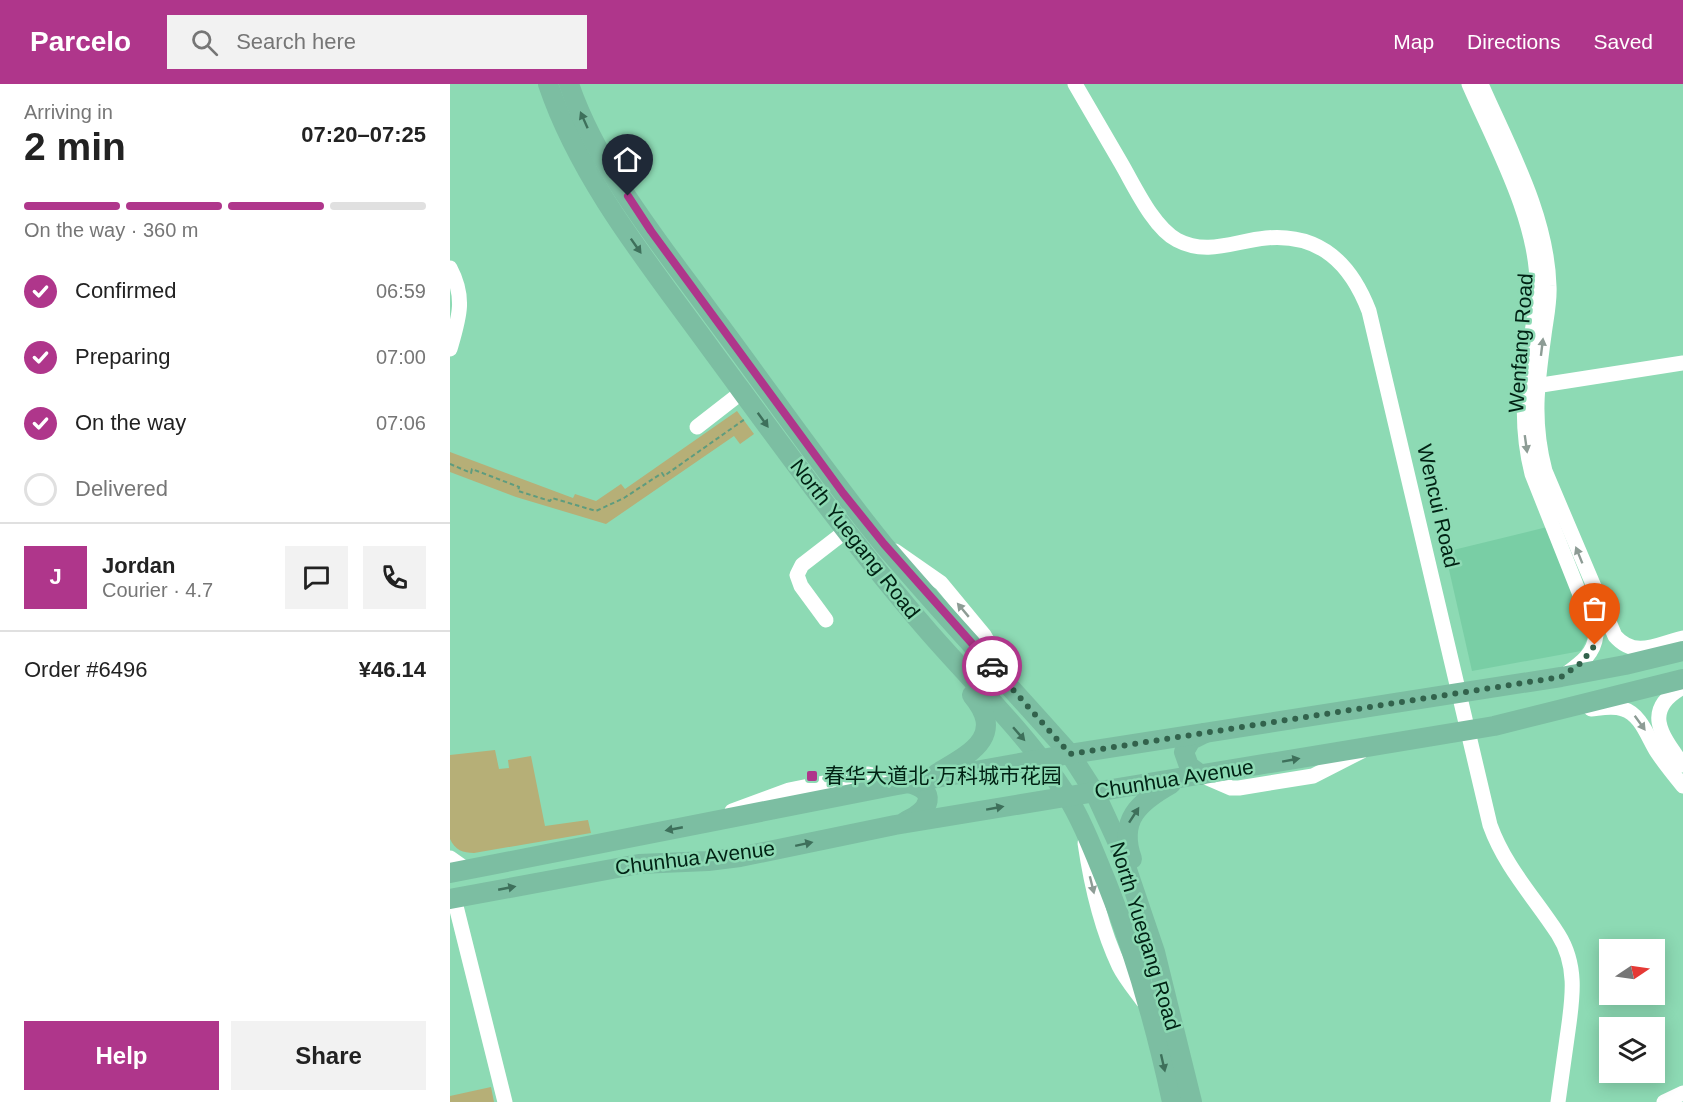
<!DOCTYPE html>
<html lang="en">
<head>
<meta charset="utf-8">
<style>
  :root { --surface:#fff; --page:#f2f2f2; --text:#222; --muted:#767676; --line:#e0e0e0; --accent:#af368b }
  body { margin:0; font-family:Helvetica,"Noto Sans SC",sans-serif; background:var(--page); color:var(--text); height:100vh; display:flex; flex-direction:column; font-size:22px; white-space:nowrap }
  * { box-sizing:border-box; margin:0 }
  p { font-size:20px; color:var(--muted) }
  .icon { flex:none; width:33px; height:33px; fill:none; stroke:currentColor; stroke-width:2; stroke-linecap:round; stroke-linejoin:round }
  .map { position:relative; flex:1; overflow:hidden }
  .sheet { display:flex; flex-direction:column; background:var(--surface); width:450px }
  .sheet>* { flex:none }
  .needle { width:39px; rotate:77deg }
  .buttons { position:absolute; left:1149px; top:855px; display:grid; gap:12px }
  .buttons a { display:grid; place-items:center; width:66px; height:66px; border-radius:0px; background:var(--surface); box-shadow:0 3px 15px #0003; font-size:30px }
  .pin { position:absolute; display:grid; place-items:center; width:51px; height:51px; color:#fff; margin:-62px -26px; border-radius:50% 50% 50% 0; rotate:-45deg; box-shadow:0 0 6px #0007 }
  .pin .icon { rotate:45deg }
  .courier { position:absolute; display:grid; place-items:center; width:60px; height:60px; margin:-30px; border:4px solid #af368b; border-radius:50%; background:#fff; color:#222; box-shadow:0 2px 8px #0007 }
  .overview em { font-style:normal; font-weight:700 }
  .overview div { display:flex; flex-direction:column-reverse }
  .overview { display:flex; align-items:center; justify-content:space-between; height:102px; padding:0 24px }
  h1 { font-size:39px; font-weight:700; line-height:45px }
  .bar { display:grid; grid-template-columns:repeat(4,1fr); gap:9px 6px; align-content:center; height:72px; padding:0 24px }
  .bar i { height:8px; border-radius:4px; background:var(--line) }
  .bar .on { background:var(--accent) }
  .bar p { grid-column:span 4 }
  .line { display:flex; align-items:center; gap:15px; padding:0 24px; border-top:2px solid var(--line) }
  .line div { flex:1 }
  .round { display:grid; place-items:center; flex:none; width:63px; height:63px; border-radius:0px; background:var(--page) }
  ol { padding:0 24px; list-style:none }
  li { display:flex; align-items:center; gap:18px; height:66px }
  li p { margin-inline-start:auto }
  li .icon { padding:6px; border-radius:50%; background:var(--accent); color:#fff; stroke-width:4 }
  li:last-child { color:var(--muted) }
  li i { width:33px; height:33px; border:3px solid var(--line); border-radius:50% }
  .button { display:flex; gap:12px; margin-top:auto; padding:12px 24px }
  .button a { flex:1; height:69px; border-radius:0px; background:var(--accent); color:#fff; font-size:24px; font-weight:700; line-height:69px; text-align:center }
  .button a+a { background:var(--page); color:var(--text) }
  header { display:flex; align-items:center; gap:36px; box-sizing:border-box; height:84px; padding:0 30px; background:var(--accent); color:#fff }
  header strong { font-size:28px }
  nav { display:flex; gap:33px; margin-inline-start:auto; font-size:21px }
  .search { width:420px; height:54px; background:var(--page); display:flex; align-items:center; gap:15px; box-sizing:border-box; padding:0 21px; border-radius:0px; color:var(--muted); font-size:22px }
  main { display:flex; flex:1; min-height:0 }
  .map>svg:first-child { display:block }
  .built { fill:#79cea5 }
  .green { fill:#b6af77 }
  .lines { fill:none; stroke-linecap:round; stroke-linejoin:round }
  .path { stroke:#5e9c7e; stroke-width:2; stroke-dasharray:4.5 3; stroke-linecap:butt }
  .minor { stroke:#fff; stroke-width:15 }
  .major { stroke:#7cbea2; stroke-width:20 }
  .oneway { fill:#3e705b }
  .oneway2 { fill:#8d9c95 }
  .done { stroke:#32624c; stroke-width:6; stroke-dasharray:0 10.8 }
  .route { stroke:#af368b; stroke-width:8 }
  .poi-dot { fill:#af368b; stroke:#8ddab4; stroke-width:2 }
  .labels { text-anchor:middle; stroke-width:5; stroke-linejoin:round; paint-order:stroke }
  .street-label { font-size:21px; fill:#012214; stroke:#8ddab4 }
  .poi-label { font-size:21px; fill:#012214; stroke:#8ddab4; text-anchor:start }
</style>
</head>
<body>
<header>
<strong>Parcelo</strong>
<div class="search"><svg class="icon" aria-label="search" viewBox="0 0 24 24"><circle cx="10" cy="10" r="6"/><path d="M15 15l6 6"/></svg>Search here</div>
<nav><a>Map</a><a>Directions</a><a>Saved</a></nav>
</header>
<main>
<section class="sheet">
<div class="overview"><div><h1>2 min</h1><p>Arriving in</p></div><em>07:20–07:25</em></div>
<div class="bar"><i class="on"></i><i class="on"></i><i class="on"></i><i></i><p>On the way · 360 m</p></div>
<ol>
<li><svg class="icon" aria-label="check" viewBox="0 0 24 24"><path d="M5 12l5 5 9-10"/></svg>Confirmed<p>06:59</p></li>
<li><svg class="icon" aria-label="check" viewBox="0 0 24 24"><path d="M5 12l5 5 9-10"/></svg>Preparing<p>07:00</p></li>
<li><svg class="icon" aria-label="check" viewBox="0 0 24 24"><path d="M5 12l5 5 9-10"/></svg>On the way<p>07:06</p></li>
<li><i></i>Delivered</li>
</ol>
<div class="line" style="height:108px"><b class="round" style="background:var(--accent);color:#fff">J</b><div><b>Jordan</b><p>Courier · 4.7</p></div><a class="round"><svg class="icon" aria-label="chat" viewBox="0 0 24 24"><path d="M4 5h16v11H9l-5 4z"/></svg></a><a class="round"><svg class="icon" aria-label="phone" viewBox="0 0 24 24"><path d="M5 4h4l2 5-3 2q2 4 5 5l2-3 5 2v4C11 20 4 13 5 4z"/></svg></a></div>
<div class="line" style="height:78px"><div>Order #6496</div><b>¥46.14</b></div>
<div class="button"><a>Help</a><a>Share</a></div>
</section>
<div class="map">
<svg width="1233" height="1018" viewBox="0 0 1233 1018">
  <rect width="100%" height="100%" fill="#8ddab4"/>
  <path class="built" d="M1097 443 1140 549 1131 567 1022 587 995 468Z"/>
  <g class="green">
    <path d="M287 327 304 350 290 360 284 352 156 440 66 413 0 388V368L123 414 125 410 146 417 171 400 175 405Z"/>
    <path d="M45 666 49 685 59 684 58 676 81 672 95 742 138 736 141 749 24 769C13 769 5 766 0 755V671Z"/>
    <path d="M41 1003 44 1018H0V1012Z"/>
  </g>
  <g class="lines">
    <path class="path" d="M0 380 21 389 22 385 69 403 68 407 100 417 102 414 146 427 174 414 212 389 214 392 295 335"/>
    <g class="minor">
      <path d="M625 0C640 26 656 53 671 79 685 103 703 143 727 156 757 172 785 157 816 154 871 149 901 180 919 227L1040 741C1055 783 1084 813 1108 850 1129 883 1122 918 1117 954 1114 975 1111 997 1108 1018"/>
      <path d="M1019 0C1045 60 1088 137 1087 203 1087 218 1084 234 1082 249 1075 301 1069 338 1082 390L1146 551C1144 570 1131 579 1116 590"/>
      <path d="M1031 0C1059 64 1097 131 1099 202 1100 218 1096 235 1094 251 1087 301 1082 338 1095 387L1165 552C1185 575 1208 560 1233 554"/>
      <path d="M0 184C16 214 9 234 0 265"/>
      <path d="M1079 303 1233 279"/>
      <path d="M247 343 292 308"/>
      <path d="M445 467 491 499 534 551 557 592"/>
      <path d="M376 536 351 502 347 491 352 481 396 447"/>
      <path d="M1233 603C1191 626 1212 652 1233 681"/>
      <path d="M1141 625C1151 624 1163 621 1173 625 1191 630 1198 654 1207 668 1215 680 1224 691 1233 702"/>
      <path d="M751 691 781 704H789L863 692 912 667"/>
      <path d="M282 727 339 706 418 690 455 698"/>
      <path d="M635 759C641 800 651 844 669 882 675 894 685 906 693 917"/>
      <path d="M0 774 17 786"/>
      <path d="M4 814 55 1018"/>
      <path d="M1214 1018 1233 1009"/>
    </g>
    <g class="major">
      <path d="M98 0C131 98 203 185 263 268 333 363 401 458 478 547 524 600 577 650 615 709 632 736 644 768 656 797 685 869 706 943 722 1018"/>
      <path d="M119 0C147 83 211 161 262 231 319 307 373 386 433 460 493 531 558 600 620 670L645 709 668 759 687 815 705 868 742 1018"/>
      <path d="M486 690C519 670 557 653 522 611"/>
      <path d="M751 691 739 682 734 668 741 656 755 649"/>
      <path d="M456 737C480 727 489 706 458 699"/>
      <path d="M682 775C668 736 689 718 721 700"/>
      <path d="M0 789 442 702 620 670 1111 593 1175 581 1233 567"/>
      <path d="M0 815 189 780 258 777 290 773 445 741 1044 642 1233 595"/>
    </g>
  </g>
  <defs><path id="oneway-solid" d="M-6-.8H1V-3.2L6.5 0L1 3.2V.8H-6Z" transform="scale(1.5)"/></defs>
  <g class="oneway">
    <use href="#oneway-solid" transform="translate(134 36) rotate(-114)"/>
    <use href="#oneway-solid" transform="translate(186 162) rotate(55)"/>
    <use href="#oneway-solid" transform="translate(313 336) rotate(54)"/>
    <use href="#oneway-solid" transform="translate(569 650) rotate(49)"/>
    <use href="#oneway-solid" transform="translate(841 676) rotate(-10)"/>
    <use href="#oneway-solid" transform="translate(545 724) rotate(-10)"/>
    <use href="#oneway-solid" transform="translate(684 731) rotate(-57)"/>
    <use href="#oneway-solid" transform="translate(224 745) rotate(169)"/>
    <use href="#oneway-solid" transform="translate(354 760) rotate(-12)"/>
    <use href="#oneway-solid" transform="translate(57 804) rotate(-11)"/>
    <use href="#oneway-solid" transform="translate(713 979) rotate(77)"/>
  </g>
  <g class="oneway2">
    <use href="#oneway-solid" transform="translate(1092 263) rotate(-83)"/>
    <use href="#oneway-solid" transform="translate(1076 360) rotate(82)"/>
    <use href="#oneway-solid" transform="translate(1129 471) rotate(-112)"/>
    <use href="#oneway-solid" transform="translate(513 526) rotate(-130)"/>
    <use href="#oneway-solid" transform="translate(1190 639) rotate(54)"/>
    <use href="#oneway-solid" transform="translate(642 801) rotate(76)"/>
  </g>
  <g class="lines">
    <path class="done" d="M542 582 620 670 1111 593 1131 579 1145 561"/>
    <path class="route" d="M178 112 201 147 393 409 434 460 542 582"/>
  </g>
  <rect class="poi-dot" x="356" y="686" width="12" height="12" rx="3"/>
  <g class="labels">
    <g class="street-label">
      <text transform="translate(1071 259) rotate(-86)" y="7">Wenfang Road</text>
      <text transform="translate(988 422) rotate(77)" y="7">Wencui Road</text>
      <text transform="translate(405 455) rotate(52)" y="7">North Yuegang Road</text>
      <text transform="translate(724 695) rotate(-9)" y="7">Chunhua Avenue</text>
      <text transform="translate(245 774) rotate(-7)" y="7">Chunhua Avenue</text>
      <text transform="translate(695 852) rotate(73)" y="7">North Yuegang Road</text>
    </g>
    <g class="poi-label">
      <text x="374" y="699">春华大道北·万科城市花园</text>
    </g>
  </g>
</svg>
<div class="buttons">
<a><svg class="needle" viewBox="-14 -14 28 28"><path d="M0-13l5 13h-10z" fill="#e53935"/><path d="M0 13l5-13h-10z" fill="#767676"/></svg></a>
<a><svg class="icon" aria-label="layers" viewBox="0 0 24 24"><path d="M12 4l9 5-9 5-9-5zM3 14l9 5 9-5"/></svg></a>
</div>
<div class="pin" style="left:1145px;top:561px;background:#ea580c"><svg class="icon" aria-label="bag" viewBox="0 0 24 24"><path d="M5 8h14l-1 12H6zM9 8a3 3 0 0 1 6 0"/></svg></div>
<div class="pin" style="left:178px;top:112px;background:#1f2937"><svg class="icon" aria-label="home" viewBox="0 0 24 24"><path d="M3 11l9-7 9 7M6 9v11h12V9"/></svg></div>
<div class="courier" style="left:542px;top:582px"><svg class="icon" aria-label="car" viewBox="0 0 24 24"><path d="M5 17H2v-5l4-1 3-4h7l3 4 3 1v5h-3M9 17h6M6 11h13"/><circle cx="7" cy="17" r="2"/><circle cx="17" cy="17" r="2"/></svg></div>
</div>
</main>
</body>
</html>
